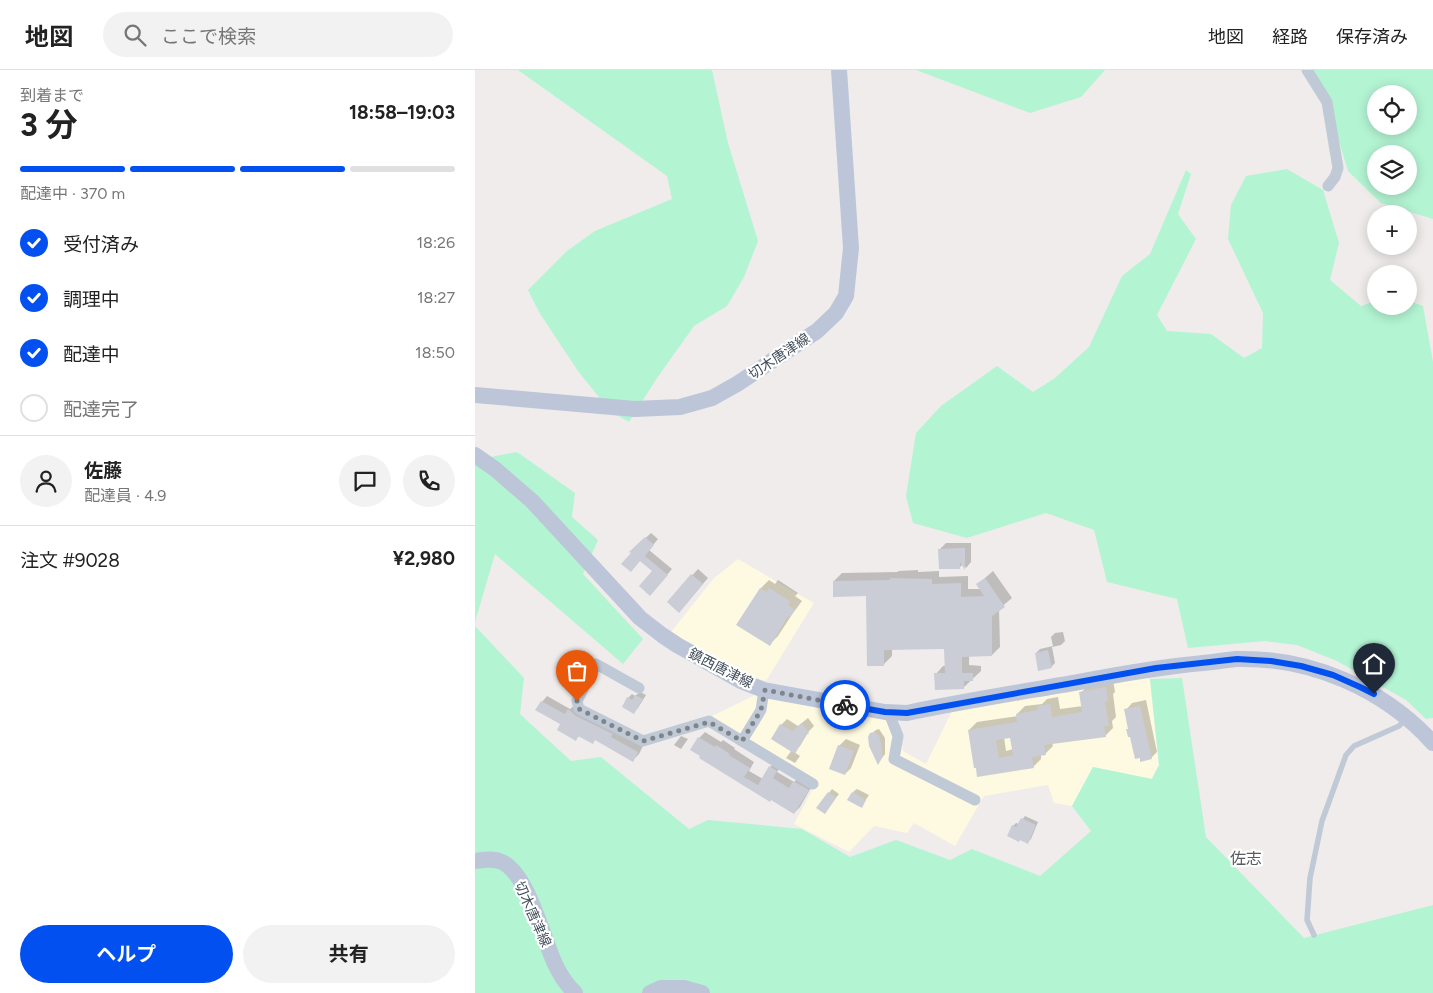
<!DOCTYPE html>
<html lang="ja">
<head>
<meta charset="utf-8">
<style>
  :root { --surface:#fff; --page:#f2f2f2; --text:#222; --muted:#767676; --line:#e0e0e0; --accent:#0350f1 }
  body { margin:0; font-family:Figtree,"Noto Sans JP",sans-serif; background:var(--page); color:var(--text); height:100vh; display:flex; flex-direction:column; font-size:19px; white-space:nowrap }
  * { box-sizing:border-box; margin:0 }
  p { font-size:16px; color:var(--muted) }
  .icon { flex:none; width:28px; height:28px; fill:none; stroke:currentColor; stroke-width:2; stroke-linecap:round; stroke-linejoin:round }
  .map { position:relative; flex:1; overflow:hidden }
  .details { display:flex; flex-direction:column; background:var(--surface); width:475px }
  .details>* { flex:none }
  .tools { position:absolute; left:892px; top:15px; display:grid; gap:10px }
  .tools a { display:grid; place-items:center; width:50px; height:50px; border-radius:50%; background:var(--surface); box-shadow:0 2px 12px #0003; font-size:25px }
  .pin { position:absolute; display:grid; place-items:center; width:42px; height:42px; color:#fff; margin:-51px -21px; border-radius:50% 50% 50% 0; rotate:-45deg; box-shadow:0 0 5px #0007 }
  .pin .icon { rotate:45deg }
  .courier { position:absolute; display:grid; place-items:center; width:50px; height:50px; margin:-25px; border:4px solid #0350f1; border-radius:50%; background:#fff; color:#222; box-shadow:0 1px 6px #0007 }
  .summary em { font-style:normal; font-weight:700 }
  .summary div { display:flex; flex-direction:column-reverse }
  .summary { display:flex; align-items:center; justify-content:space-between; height:85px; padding:0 20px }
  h1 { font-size:32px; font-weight:700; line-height:38px }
  .bar { display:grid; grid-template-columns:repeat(4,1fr); gap:8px 5px; align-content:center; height:60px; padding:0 20px }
  .bar i { height:6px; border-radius:4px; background:var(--line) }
  .bar .on { background:var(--accent) }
  .bar p { grid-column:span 4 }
  .line { display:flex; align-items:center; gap:12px; padding:0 20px; border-top:1px solid var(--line) }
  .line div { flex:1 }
  .round { display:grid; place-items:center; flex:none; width:52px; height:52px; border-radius:26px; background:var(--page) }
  ol { padding:0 20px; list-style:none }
  li { display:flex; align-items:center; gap:15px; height:55px }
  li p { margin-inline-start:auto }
  li .icon { padding:5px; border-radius:50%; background:var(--accent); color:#fff; stroke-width:4 }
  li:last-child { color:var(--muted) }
  li i { width:28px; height:28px; border:2px solid var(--line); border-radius:50% }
  .primary-button { display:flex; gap:10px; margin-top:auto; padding:10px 20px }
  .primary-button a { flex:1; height:58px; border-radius:30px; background:var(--accent); color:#fff; font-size:20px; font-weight:700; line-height:58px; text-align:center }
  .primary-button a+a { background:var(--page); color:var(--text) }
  header { display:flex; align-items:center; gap:30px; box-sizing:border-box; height:70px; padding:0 25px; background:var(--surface); border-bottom:1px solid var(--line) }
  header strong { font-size:24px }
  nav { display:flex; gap:28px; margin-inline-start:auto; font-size:18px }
  .search { width:350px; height:45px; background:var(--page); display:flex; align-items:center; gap:12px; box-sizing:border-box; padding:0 18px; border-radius:28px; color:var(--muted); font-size:19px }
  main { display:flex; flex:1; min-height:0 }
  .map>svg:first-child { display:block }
  .commercial { fill:#fef9e1 }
  .green { fill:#b3f4d3; fill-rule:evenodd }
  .shadow { fill:#0003; fill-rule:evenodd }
  .building { fill:#cacdd5; fill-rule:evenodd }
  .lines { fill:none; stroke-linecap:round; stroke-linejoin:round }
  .lane { stroke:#c0c9d6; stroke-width:5.5 }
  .street { stroke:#c0c9d6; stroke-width:11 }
  .secondary { stroke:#bcc6d8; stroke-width:16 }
  .done { stroke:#7f858d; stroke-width:5; stroke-dasharray:0 9 }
  .route { stroke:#0350f1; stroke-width:6 }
  .labels { text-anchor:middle; stroke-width:4.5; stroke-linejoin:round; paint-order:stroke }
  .street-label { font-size:14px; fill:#424d5b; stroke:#fff }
  .quarter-label { font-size:16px; fill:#585b62; stroke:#fff }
</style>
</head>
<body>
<header>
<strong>地図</strong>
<div class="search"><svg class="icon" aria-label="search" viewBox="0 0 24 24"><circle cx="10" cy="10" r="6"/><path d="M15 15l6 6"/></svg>ここで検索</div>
<nav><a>地図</a><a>経路</a><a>保存済み</a></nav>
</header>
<main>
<section class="details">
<div class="summary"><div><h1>3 分</h1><p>到着まで</p></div><em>18:58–19:03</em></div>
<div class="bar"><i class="on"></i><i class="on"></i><i class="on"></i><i></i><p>配達中 · 370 m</p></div>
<ol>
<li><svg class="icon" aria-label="check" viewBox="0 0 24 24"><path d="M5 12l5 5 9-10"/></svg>受付済み<p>18:26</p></li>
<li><svg class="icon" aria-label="check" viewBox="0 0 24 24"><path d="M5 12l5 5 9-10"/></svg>調理中<p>18:27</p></li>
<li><svg class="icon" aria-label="check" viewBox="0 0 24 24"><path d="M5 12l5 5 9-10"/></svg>配達中<p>18:50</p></li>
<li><i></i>配達完了</li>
</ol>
<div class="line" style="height:90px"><a class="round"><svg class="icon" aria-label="person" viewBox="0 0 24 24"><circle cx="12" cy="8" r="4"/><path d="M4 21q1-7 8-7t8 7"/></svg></a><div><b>佐藤</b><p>配達員 · 4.9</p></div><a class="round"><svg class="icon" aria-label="chat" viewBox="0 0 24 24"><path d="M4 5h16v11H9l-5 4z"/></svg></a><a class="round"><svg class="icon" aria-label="phone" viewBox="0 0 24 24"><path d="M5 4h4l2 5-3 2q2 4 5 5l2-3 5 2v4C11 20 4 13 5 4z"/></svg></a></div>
<div class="line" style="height:65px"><div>注文 #9028</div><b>¥2,980</b></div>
<div class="primary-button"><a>ヘルプ</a><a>共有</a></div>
</section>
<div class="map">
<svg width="958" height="923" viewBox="0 0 958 923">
  <rect width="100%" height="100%" fill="#efeceb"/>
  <g class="commercial">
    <path d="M263 489 339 533 291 611 264 604 196 562 239 508Z"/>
    <path d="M666 606 675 609 684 695 676 709 618 697 597 736 579 733 573 715 509 726 480 776 439 753 432 763 399 756 374 782 319 754 341 713 235 647 282 624 424 650 428 681 451 694 477 641Z"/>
  </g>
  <g class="green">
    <path d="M43 0H237L253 73 283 171 269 207 252 236 219 256 182 308 154 352 135 341 103 301 64 242 53 220 92 181 120 161 197 129 192 106Z"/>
    <path d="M441 0H630L606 27 555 43Z"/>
    <path d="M835 0H958V149L906 133 873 101 851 28ZM901 24H934V56H901ZM901 84H934V116H901Z"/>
    <path d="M812 99 848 120 864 173 855 210 886 236 901 231V236H934V231L948 236 958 292V648L951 649 931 630 862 591 822 575 790 571 713 578 702 529 632 512 619 460 571 443 492 468 438 453 431 426 441 363 466 336 522 296 558 322 580 308 614 277 647 206 675 184 711 100 716 104 703 144 721 169 682 245 692 261 736 264 769 288 787 278 788 243 753 169 756 135 771 106Z"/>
    <path d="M42 382 100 423 97 447 123 470 108 504 168 569 148 594 20 484 0 552V390Z"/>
    <path d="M0 556 49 608 45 644 96 691 126 687 214 759 233 750 327 759 375 787 421 770 475 790 497 779 565 806 616 761 597 736 618 697 677 709 684 695 675 609 707 608 731 767 829 868 958 835V923H0Z"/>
  </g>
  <g class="shadow">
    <path d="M176 463 183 469 174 480 197 499 180 519 179 501 156 482Z"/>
    <path d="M471 473H496V492L491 498 488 494 485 497 465 479Z"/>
    <path d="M223 499 233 508 210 535 193 532Z"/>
    <path d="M443 500V502L464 501V507L493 506V519H505L502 515 518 501 537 528 524 539 525 577 517 585H494V595L506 596V601L488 618 461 604 468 596H471L470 578 417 579V586L409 594 392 525 359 511 367 503 422 502 424 501Z"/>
    <path d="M294 510 300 514 303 510 323 523 320 526 327 531 318 543 303 566 295 574 263 555 286 518Z"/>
    <path d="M588 562 590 571 586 575 577 577 580 593 576 597 561 583 565 579 578 576 576 567 580 563Z"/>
    <path d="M638 610 640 622 638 624 641 647 637 651 638 658 630 666 577 673 578 676 570 684 566 685V689L558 697 503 705 494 660 502 652 543 646 542 644 550 636 567 634 572 629 583 627 585 639 608 636 606 623 613 615ZM536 666 538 679 531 681 529 667Z"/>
    <path d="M165 622 171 625 163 638 159 642 153 628 157 624 160 626Z"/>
    <path d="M72 626 95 639 100 635 141 661 168 676 164 684 158 690 121 669 105 665 101 669 67 632Z"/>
    <path d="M671 630 682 682 676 688 654 658 651 640 657 633Z"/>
    <path d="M333 648 339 656 334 661 325 676 319 682 325 686 320 693 311 688 317 680 298 669 306 655 312 649 323 656Z"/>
    <path d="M404 659 410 668V684L403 693 396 664 401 660Z"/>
    <path d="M230 662 246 672 248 670 260 678 259 679 279 692 274 701 288 709 295 697 301 691 307 695 302 702 319 712 325 706 338 714 325 737 319 743 217 680 224 668Z"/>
    <path d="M206 666 213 669 206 679 199 675Z"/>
    <path d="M371 669 385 675 376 698 370 704 364 676Z"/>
    <path d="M357 719 364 724 353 738 354 723Z"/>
    <path d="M382 719 394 725 386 737 378 722Z"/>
    <path d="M550 746 563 752 556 769 553 772 538 756 541 753 544 754Z"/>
  </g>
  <g class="building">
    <path d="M170 467 179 475 170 486 193 505 175 526 164 516 177 501 165 491 156 502 146 494 156 483 154 482Z"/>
    <path d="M485 478H490V500L485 492V499H464L463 479Z"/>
    <path d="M216 504 228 514 204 543 192 532Z"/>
    <path d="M415 508 457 509V514L486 513V527L509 526 501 514 510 508 530 537 517 546V586L487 587V603H498V611H489V619L460 620 459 603H470L469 579 409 580V596H392L391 526 358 527V511L415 510Z"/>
    <path d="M285 518 292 522 294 518 315 531 313 535 320 540 315 547 313 546 295 576 261 555Z"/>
    <path d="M573 580 577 598 563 601 560 583Z"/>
    <path d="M631 617 633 631H630L634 656H629L631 667 569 675 571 685 557 687 559 698 502 707 501 698H499L493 660 542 652 541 644 563 640V636L575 634 577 647 607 642 604 622ZM535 668 538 685 524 688 521 670Z"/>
    <path d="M160 625 168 629 159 644 147 637 152 627 157 630Z"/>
    <path d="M66 631 90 644 93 639 101 646 138 664 136 667 163 682 158 692 120 670 118 674 103 666 101 671 82 660 85 654 60 640Z"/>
    <path d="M665 636 677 689 665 692V688L660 689 655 667H653L651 659H653L649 639Z"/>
    <path d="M327 653 334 663 330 666 320 684 296 669 305 654 317 661Z"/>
    <path d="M400 662 404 666 406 673 407 682V688L403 695 394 676 393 667 395 663Z"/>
    <path d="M223 667 240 677 241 675 255 684 254 685 275 698 269 707 283 715 294 696 302 701 298 708 314 718 318 711 334 720 319 744 296 730 295 732 224 688 225 686 215 680Z"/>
    <path d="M363 675 379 681 370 705 354 699Z"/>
    <path d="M353 722 361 728 350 744 341 738Z"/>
    <path d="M377 722 391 730 387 738 372 730Z"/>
    <path d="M546 748 561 755 553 774 545 770 544 772 532 766 537 755 541 757Z"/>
  </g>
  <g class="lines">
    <path class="lane" d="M839 865 832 850 835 808 847 751 871 685 879 676 924 656 931 649"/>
    <g class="street">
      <path d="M832 0 852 32 863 98 860 107 853 116"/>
      <path d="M164 618 121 594 102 631 104 639 168 671 234 651 338 714"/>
      <path d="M414 643 423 666 419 689 500 730"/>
      <path d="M267 671 286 640 289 620"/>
    </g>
    <g class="secondary">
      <path d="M0 325 160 339 205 337 237 328 262 314 342 261 361 243 371 226 376 178 364 0"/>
      <path d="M0 385 20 399 57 431 165 548 187 565 202 575 266 611 289 620 410 642 432 643C489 631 547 622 604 612 645 604 686 597 728 593 739 592 751 590 762 589 836 587 909 619 958 673"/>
      <path d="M0 791C9 790 18 788 27 792 53 804 68 868 80 894 85 905 92 915 100 923"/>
      <path d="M175 923 186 918H209L227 923"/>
    </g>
  </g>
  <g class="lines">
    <path class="done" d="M102 631 104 639 168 671 234 652 267 671 286 640 290 620 370 635"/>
    <path class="route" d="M370 635 410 642 432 643 681 598 762 589 796 591 826 596 858 605 885 617 899 624"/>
  </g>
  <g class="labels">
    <g class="street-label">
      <text transform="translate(304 286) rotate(-34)" y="5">切木唐津線</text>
      <text transform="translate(246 598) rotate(27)" y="5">鎮西唐津線</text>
      <text transform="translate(58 844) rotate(66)" y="5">切木唐津線</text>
    </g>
    <g class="quarter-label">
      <text x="771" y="794">佐志</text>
    </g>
  </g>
</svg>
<div class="tools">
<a><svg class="icon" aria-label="locate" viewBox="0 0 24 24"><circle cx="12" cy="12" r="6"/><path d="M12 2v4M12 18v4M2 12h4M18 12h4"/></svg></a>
<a><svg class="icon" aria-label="layers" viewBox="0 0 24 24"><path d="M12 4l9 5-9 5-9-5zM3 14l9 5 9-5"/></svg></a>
<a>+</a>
<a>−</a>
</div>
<div class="pin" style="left:102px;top:631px;background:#ea580c"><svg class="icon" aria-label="bag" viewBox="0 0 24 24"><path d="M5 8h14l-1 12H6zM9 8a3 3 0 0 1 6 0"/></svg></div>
<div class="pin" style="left:899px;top:624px;background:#1f2937"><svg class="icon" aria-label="home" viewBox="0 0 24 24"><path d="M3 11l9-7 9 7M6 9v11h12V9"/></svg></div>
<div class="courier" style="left:370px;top:635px"><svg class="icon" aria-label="bike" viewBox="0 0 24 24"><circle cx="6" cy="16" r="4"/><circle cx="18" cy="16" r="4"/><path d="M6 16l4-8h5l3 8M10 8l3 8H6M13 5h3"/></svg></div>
</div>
</main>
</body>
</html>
